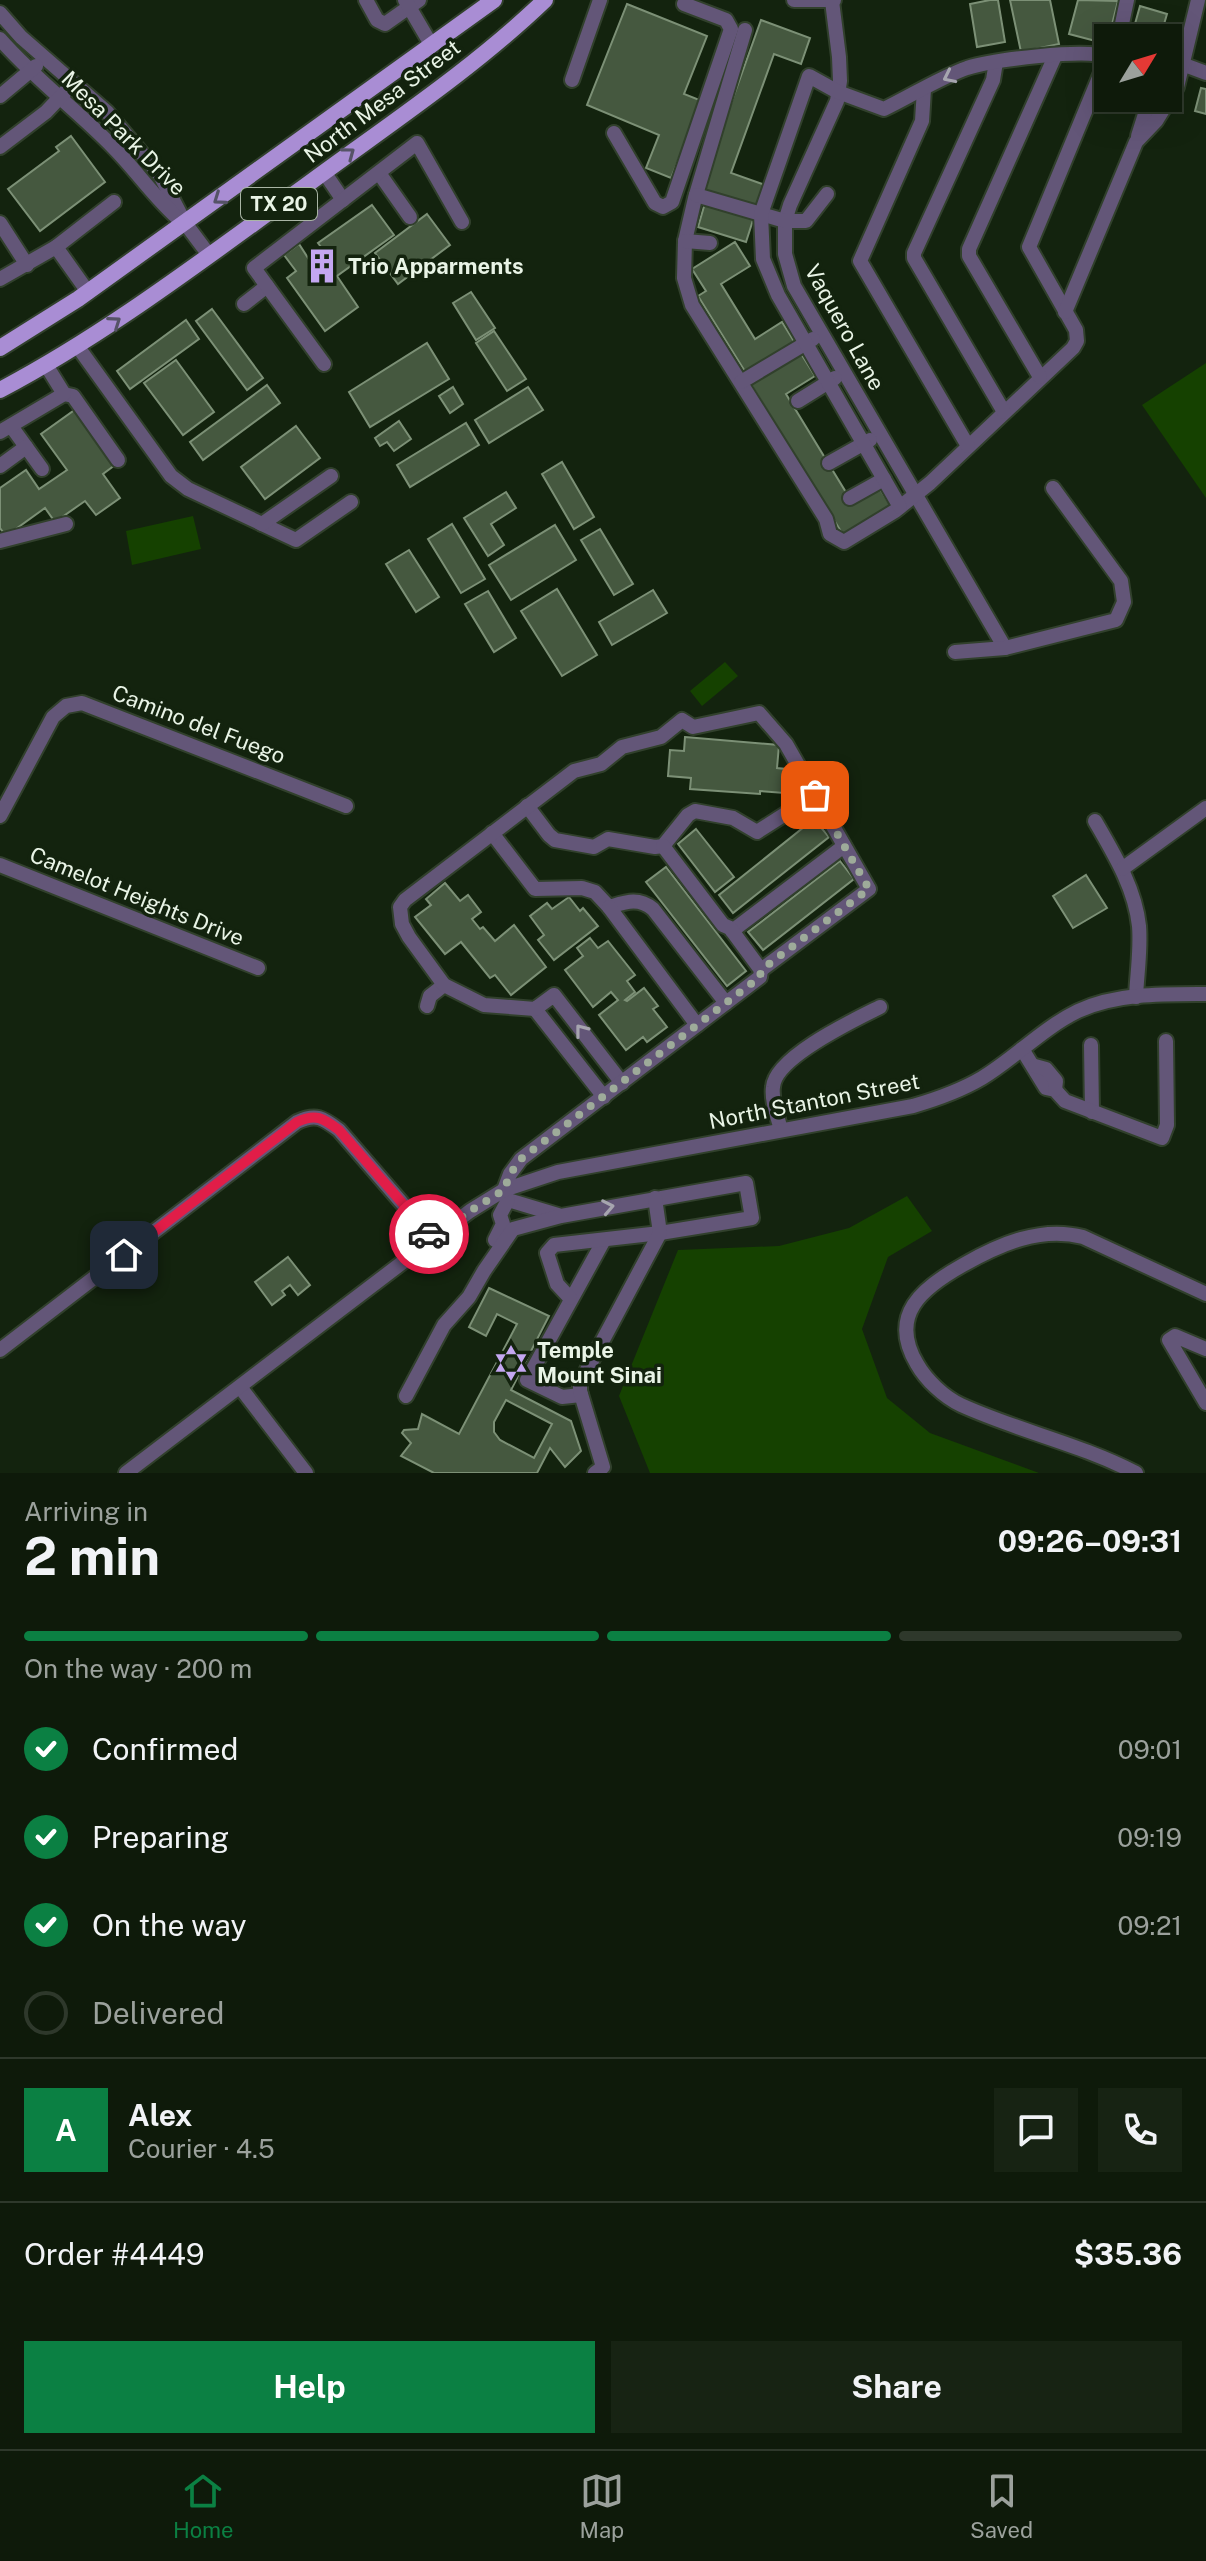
<!DOCTYPE html>
<html lang="en">
<head>
<meta charset="utf-8">
<style>
  :root { --surface:#0e1a0a; --page:#172313; --text:#f1f3f6; --muted:#9ba19c; --line:#2e382b; --accent:#0b8043 }
  body { margin:0; font-family:"Public Sans",sans-serif; background:var(--page); color:var(--text); height:100vh; display:flex; flex-direction:column; font-size:30px; white-space:nowrap }
  * { box-sizing:border-box; margin:0 }
  p { font-size:26px; color:var(--muted) }
  .icon { flex:none; width:44px; height:44px; fill:none; stroke:currentColor; stroke-width:2; stroke-linecap:round; stroke-linejoin:round }
  .map { position:relative; height:1473px; overflow:hidden }
  .sheet { display:flex; flex-direction:column; background:var(--surface); flex:1 }
  .sheet>* { flex:none }
  .needle { width:52px; rotate:52deg }
  .buttons { position:absolute; left:1094px; top:24px; display:grid; gap:16px }
  .buttons a { display:grid; place-items:center; width:88px; height:88px; border-radius:0px; background:var(--surface); box-shadow:0 8px 32px #0002,0 0 0 2px var(--line); font-size:40px }
  .pin { position:absolute; display:grid; place-items:center; width:68px; height:68px; color:#fff; margin:-34px; border-radius:16px; box-shadow:0 4px 12px #0006 }
  .courier { position:absolute; display:grid; place-items:center; width:80px; height:80px; margin:-40px; border:6px solid #e11d48; border-radius:50%; background:#fff; color:#222; box-shadow:0 2px 10px #0007 }
  .overview em { font-style:normal; font-weight:700 }
  .overview div { display:flex; flex-direction:column-reverse }
  .overview { display:flex; align-items:center; justify-content:space-between; height:136px; padding:0 24px }
  h1 { font-size:52px; font-weight:700; line-height:60px }
  .bar { display:grid; grid-template-columns:repeat(4,1fr); gap:12px 8px; align-content:center; height:96px; padding:0 24px }
  .bar i { height:10px; border-radius:6px; background:var(--line) }
  .bar .selected { background:var(--accent) }
  .bar p { grid-column:span 4 }
  .line { display:flex; align-items:center; gap:20px; padding:0 24px; border-top:2px solid var(--line) }
  .line div { flex:1 }
  .round { display:grid; place-items:center; flex:none; width:84px; height:84px; border-radius:0px; background:var(--page) }
  ol { padding:0 24px; list-style:none }
  li { display:flex; align-items:center; gap:24px; height:88px }
  li p { margin-inline-start:auto }
  li .icon { padding:8px; border-radius:50%; background:var(--accent); color:#fff; stroke-width:4 }
  li:last-child { color:var(--muted) }
  li i { width:44px; height:44px; border:4px solid var(--line); border-radius:50% }
  .button { display:flex; gap:16px; margin-top:auto; padding:16px 24px }
  .button a { flex:1; height:92px; border-radius:0px; background:var(--accent); color:#fff; font-size:32px; font-weight:700; line-height:92px; text-align:center }
  .button a+a { background:var(--page); color:var(--text) }
  .tab-bar { display:flex; justify-content:space-around; align-items:center; height:112px; border-top:2px solid var(--line); background:var(--surface); font-size:22px; color:var(--muted) }
  .tab-bar a { display:grid; justify-items:center; gap:4px }
  .tab-bar .selected { color:var(--accent) }
  .map>svg:first-child { display:block }
  .green { fill:#154100 }
  .building { fill:#45583f; stroke:#7c9076; stroke-width:2; fill-rule:evenodd }
  .lines { fill:none; stroke-linecap:round; stroke-linejoin:round }
  .minor-casing { stroke:#31402c; stroke-width:18 }
  .major-casing { stroke:#31402c; stroke-width:20 }
  .minor { stroke:#635678; stroke-width:14 }
  .major { stroke:#a98dd4; stroke-width:16 }
  .oneway { stroke:#a6a5af }
  .oneway2 { stroke:#565367 }
  .done { stroke:#9eab9a; stroke-width:8; stroke-dasharray:0 14.4 }
  .route { stroke:#e11d48; stroke-width:10 }
  .labels { text-anchor:middle; stroke-width:7; stroke-linejoin:round; paint-order:stroke }
  .shield { fill:#13230e; stroke:#a9b5a5; stroke-width:2 }
  .shield-label { font-size:20px; font-weight:bold; fill:#e9f4e6 }
  .street-label { font-size:22px; fill:#e9f4e6; stroke:#13230e }
  .poi-label { font-size:22px; font-weight:bold; fill:#e9f4e6; stroke:#13230e; text-anchor:start }
</style>
</head>
<body>
<div class="map">
<svg width="1206" height="1473" viewBox="0 0 1206 1473">
  <rect width="100%" height="100%" fill="#13230e"/>
  <g class="green">
    <path d="M1206 363V498L1142 405Z"/>
    <path d="M193 516 201 549 132 565 126 531Z"/>
    <path d="M725 662 738 676 702 706 690 691Z"/>
    <path d="M907 1196 932 1231 888 1257 862 1329 887 1398 930 1433 1039 1473H650L619 1396 678 1250 779 1246 849 1228Z"/>
  </g>
  <g class="building">
    <path d="M990 0H998L1005 42 977 47 970 4Z"/>
    <path d="M1010 0H1050L1059 44 1021 52Z"/>
    <path d="M1078 0 1118 1 1107 44 1069 34Z"/>
    <path d="M627 4 707 36 684 94 702 101 671 178 646 168 659 135 587 105Z"/>
    <path d="M1140 6 1167 14 1160 38H1131Z"/>
    <path d="M761 20 810 38 801 64 774 54 731 173 765 185 755 211 700 190Z"/>
    <path d="M1201 88 1206 89V114L1195 111Z"/>
    <path d="M71 136 105 182 40 231 8 189 59 151 56 147Z"/>
    <path d="M705 203 754 217 746 242 698 227Z"/>
    <path d="M372 205 394 235 337 276 358 307 325 331 287 278 296 271 284 255 299 244 310 261 324 251 318 243Z"/>
    <path d="M427 214 450 245 398 284 375 253Z"/>
    <path d="M735 242 750 266 721 284 755 339 782 322 795 343 746 373 698 296 706 291 692 269Z"/>
    <path d="M471 292 495 328 476 340 453 303Z"/>
    <path d="M212 309 263 378 247 390 196 321Z"/>
    <path d="M186 320 199 339 130 389 117 371Z"/>
    <path d="M494 331 526 379 507 391 476 343Z"/>
    <path d="M427 343 449 379 370 427 349 392Z"/>
    <path d="M800 352 815 376 786 394 852 502 878 486 893 509 845 538 750 383Z"/>
    <path d="M176 360 214 412 183 435 144 383Z"/>
    <path d="M267 385 280 403 203 460 190 442Z"/>
    <path d="M453 387 463 404 450 413 439 396Z"/>
    <path d="M528 387 543 410 489 443 475 420Z"/>
    <path d="M76 409 115 465 103 474 120 498 96 515 85 501 55 522 45 508 6 536 0 528V488L26 470 39 489 67 470 41 434Z"/>
    <path d="M399 421 411 439 394 451 387 442 380 446 375 438Z"/>
    <path d="M466 423 479 445 410 487 397 465Z"/>
    <path d="M296 426 320 458 265 499 241 467Z"/>
    <path d="M562 462 594 517 574 529 542 474Z"/>
    <path d="M506 492 516 508 491 524 504 545 488 556 464 518Z"/>
    <path d="M452 524 485 579 461 593 428 539Z"/>
    <path d="M555 525 576 560 511 600 489 565Z"/>
    <path d="M600 529 633 584 614 595 581 540Z"/>
    <path d="M409 550 439 597 416 612 386 564Z"/>
    <path d="M557 589 597 655 562 676 521 611Z"/>
    <path d="M653 590 667 613 612 645 599 622Z"/>
    <path d="M488 591 516 638 494 652 465 604Z"/>
    <path d="M685 737 779 745 777 768 786 769 784 793 760 791V794L690 789 691 778 668 776 670 750 684 751Z"/>
    <path d="M814 819 829 837 733 913 719 895Z"/>
    <path d="M696 829 734 877 715 892 678 844Z"/>
    <path d="M840 861 854 879 763 950 748 932Z"/>
    <path d="M666 867 746 971 727 986 646 882Z"/>
    <path d="M1086 875 1107 908 1073 928 1053 896Z"/>
    <path d="M445 883 460 901 468 895 481 912 472 919 480 929 483 927 495 941 514 925 546 967 511 995 495 975 490 978 461 942 445 954 415 917 431 905 426 899Z"/>
    <path d="M569 897 580 911 583 908 598 926 554 960 538 940 544 935 530 916 547 903 552 909Z"/>
    <path d="M590 938 598 948 608 941 635 975 627 981 635 992 625 1000 627 1001 644 988 658 1006 653 1009 667 1027 647 1042 643 1037 626 1050 599 1015 618 1000 611 992 593 1007 565 970 583 956 577 948Z"/>
    <path d="M288 1257 310 1285 298 1295 290 1285 282 1291 285 1295 272 1305 255 1282Z"/>
    <path d="M489 1288 549 1316 511 1390 571 1421 581 1451 565 1467 550 1448 537 1473H434L401 1456 411 1443 402 1433 404 1430 418 1429 422 1414 459 1434 517 1324 497 1314 486 1336 469 1327ZM506 1400 552 1424 534 1458 500 1440 494 1432V1422Z"/>
  </g>
  <g class="lines">
    <g class="minor-casing">
      <g id="minor">
        <path d="M366 0 377 20 385 24 419 0"/>
        <path d="M405 0 432 46"/>
        <path d="M794 0H834"/>
        <path d="M832 1 839 57 840 81 837 101 790 205 785 221V254L794 286 1005 648"/>
        <path d="M0 13 21 37 107 112 160 175 185 223 209 255"/>
        <path d="M745 30 695 198 685 241 684 278 692 305 826 519 830 534 844 542 895 511 930 483 1073 348 1077 341 1076 330 1029 247 1108 56"/>
        <path d="M1119 38 1127 0"/>
        <path d="M0 39C35 79 77 110 113 147 137 171 155 199 181 221"/>
        <path d="M996 62 993 80 914 253V258L1004 412"/>
        <path d="M1182 64 1206 73"/>
        <path d="M572 80 600 0"/>
        <path d="M924 89 922 121 860 261 968 446"/>
        <path d="M0 96 36 66"/>
        <path d="M614 133 655 203 663 207 672 202 731 29 726 20 684 4"/>
        <path d="M1138 136 1150 98"/>
        <path d="M0 147 46 112 65 92"/>
        <path d="M324 172 343 200"/>
        <path d="M379 173 410 217"/>
        <path d="M696 195 785 221H806L827 194"/>
        <path d="M0 223 27 265"/>
        <path d="M685 241 710 243"/>
        <path d="M56 247 88 292"/>
        <path d="M0 279 56 247 114 202"/>
        <path d="M244 304 267 286"/>
        <path d="M1065 312 1136 142 1156 121 1177 87 1198 0"/>
        <path d="M78 347 171 476 188 489 296 540 351 502"/>
        <path d="M324 364 254 268 417 143 462 222"/>
        <path d="M1040 377 969 256V249L1055 56"/>
        <path d="M741 382 813 339"/>
        <path d="M64 394 73 396 118 460"/>
        <path d="M798 401 835 378"/>
        <path d="M11 426 42 469"/>
        <path d="M0 432 64 394 46 365"/>
        <path d="M829 463 870 440"/>
        <path d="M0 466 26 447"/>
        <path d="M850 498 884 479"/>
        <path d="M900 507 778 295 763 259 761 214 809 76 838 92 884 109C911 96 939 78 967 68 992 60 1086 48 1108 57"/>
        <path d="M262 524 331 476"/>
        <path d="M0 541 66 524"/>
        <path d="M955 652 1005 648 1116 620 1124 602 1121 581 1053 488"/>
        <path d="M527 806 549 835 555 840 594 847 608 839 655 847 663 846 688 815 695 811 733 818 757 832 815 795"/>
        <path d="M0 816 53 717 66 706 82 703 346 806"/>
        <path d="M1095 821C1114 854 1135 888 1139 926 1141 949 1137 974 1136 997"/>
        <path d="M492 833 535 889 582 888 595 892 609 907C626 902 638 897 653 909L726 1003"/>
        <path d="M0 865 258 968"/>
        <path d="M1122 869 1206 808"/>
        <path d="M609 907 697 1025"/>
        <path d="M732 931 844 846"/>
        <path d="M427 1006 430 996 444 985"/>
        <path d="M535 1009 604 1097"/>
        <path d="M1091 1045 1092 1112"/>
        <path d="M1022 1049 1046 1088 1055 1090 1065 1101 1162 1138 1167 1125 1166 1041"/>
        <path d="M1035 1066 1046 1069 1056 1081 1055 1090"/>
        <path d="M622 1083 554 995 535 1009 484 1005 444 985 409 937 402 924 400 907 405 900 574 771 601 764 622 747 661 737 682 720 693 727 759 713 786 744 869 889 761 970"/>
        <path d="M781 1130C778 1118 771 1100 773 1087 775 1057 854 1020 880 1007"/>
        <path d="M504 1190 510 1174 521 1159 760 977 761 970 730 928 723 925 663 846"/>
        <path d="M505 1194 508 1200 558 1215"/>
        <path d="M495 1240 503 1224 500 1215 508 1200"/>
        <path d="M1206 1349 1175 1336 1169 1340 1206 1403"/>
        <path d="M0 1350 297 1122C316 1113 323 1118 339 1130L433 1239"/>
        <path d="M240 1387 306 1473"/>
        <path d="M581 1395 562 1397 527 1380 604 1240"/>
        <path d="M406 1396 444 1325 469 1297 484 1271 513 1229 561 1216 746 1183 752 1218 660 1233 554 1245 547 1253 557 1284 570 1298"/>
        <path d="M126 1473 470 1211 504 1190 558 1172 913 1106C937 1099 960 1091 982 1078 1015 1058 1043 1028 1078 1011 1117 993 1164 994 1206 994"/>
        <path d="M595 1473 603 1467 580 1391V1383L660 1233 655 1198"/>
        <path d="M1136 1473C1080 1444 1018 1431 961 1405 944 1397 926 1380 917 1364 888 1315 922 1288 963 1265 1000 1244 1041 1226 1083 1237L1206 1294"/>
      </g>
    </g>
    <g class="major-casing">
      <g id="major">
        <path d="M0 348 78 299 494 0"/>
        <path d="M0 390C108 333 205 258 304 187 385 127 472 70 545 0"/>
      </g>
    </g>
    <use href="#minor" class="minor"/>
    <use href="#major" class="major"/>
  </g>
  <defs><path id="oneway-chevron" d="M-2-3.5L2.5 0L-2 3.5" fill="none" stroke-width="1.6" stroke-linecap="round" stroke-linejoin="round" transform="scale(2)"/></defs>
  <g class="oneway">
    <use href="#oneway-chevron" transform="translate(949 77) rotate(154)"/>
    <use href="#oneway-chevron" transform="translate(581 1030) rotate(-128)"/>
    <use href="#oneway-chevron" transform="translate(608 1207) rotate(-11)"/>
  </g>
  <g class="oneway2">
    <use href="#oneway-chevron" transform="translate(349 153) rotate(-37)"/>
    <use href="#oneway-chevron" transform="translate(219 199) rotate(145)"/>
    <use href="#oneway-chevron" transform="translate(115 322) rotate(-35)"/>
  </g>
  <g class="lines">
    <path class="done" d="M429 1234 433 1239 470 1211 504 1190 510 1174 521 1159 726 1003 760 977 761 970 869 889 815 795"/>
    <path class="route" d="M124 1255 297 1122C316 1113 323 1118 339 1130L429 1234"/>
  </g>
  <defs>
    <g id="building-bare" transform="scale(2.76)"><path d="M-4-6H4V6H1V3H-1V6H-4ZM-2.5-4.3h1.7v1.8h-1.7ZM.8-4.3h1.7v1.8H.8ZM-2.5-1h1.7V.8h-1.7ZM.8-1h1.7V.8H.8Z" fill="#c4a7f1" stroke="#13230e" stroke-width="2.5" paint-order="stroke"/></g>
    <g id="synagogue-bare" transform="scale(2.76)"><path d="M0-6.5L5.6 3.2H-5.6ZM0 6.5L5.6-3.2H-5.6Z" fill="#c4a7f1" stroke="#13230e" stroke-width="2.5" paint-order="stroke"/></g>
  </defs>
  <g fill-rule="evenodd">
    <use href="#building-bare" x="322" y="266"/>
    <use href="#synagogue-bare" x="511" y="1363"/>
  </g>
  <g class="labels">
    <rect class="shield" x="241" y="188" width="76" height="32" rx="6"/>
    <g class="shield-label">
      <text x="279" y="211">TX 20</text>
    </g>
    <g class="street-label">
      <text transform="translate(382 101) rotate(-37)" y="8">North Mesa Street</text>
      <text transform="translate(124 133) rotate(45)" y="8">Mesa Park Drive</text>
      <text transform="translate(845 327) rotate(61)" y="8">Vaquero Lane</text>
      <text transform="translate(199 724) rotate(21)" y="8">Camino del Fuego</text>
      <text transform="translate(137 896) rotate(22)" y="8">Camelot Heights Drive</text>
      <text transform="translate(814 1101) rotate(-11)" y="8">North Stanton Street</text>
    </g>
    <g class="poi-label">
      <text x="348" y="274">Trio Apparments</text>
      <text x="537" y="1358">Temple<tspan x="537" dy="25">Mount Sinai</tspan></text>
    </g>
  </g>
</svg>
<div class="buttons">
<a><svg class="needle" viewBox="-14 -14 28 28"><path d="M0-13l5 13h-10z" fill="#e53935"/><path d="M0 13l5-13h-10z" fill="#9ba19c"/></svg></a>
</div>
<div class="pin" style="left:815px;top:795px;background:#ea580c"><svg class="icon" aria-label="bag" viewBox="0 0 24 24"><path d="M5 8h14l-1 12H6zM9 8a3 3 0 0 1 6 0"/></svg></div>
<div class="pin" style="left:124px;top:1255px;background:#1f2937"><svg class="icon" aria-label="home" viewBox="0 0 24 24"><path d="M3 11l9-7 9 7M6 9v11h12V9"/></svg></div>
<div class="courier" style="left:429px;top:1234px"><svg class="icon" aria-label="car" viewBox="0 0 24 24"><path d="M5 17H2v-5l4-1 3-4h7l3 4 3 1v5h-3M9 17h6M6 11h13"/><circle cx="7" cy="17" r="2"/><circle cx="17" cy="17" r="2"/></svg></div>
</div>
<section class="sheet">
<div class="overview"><div><h1>2 min</h1><p>Arriving in</p></div><em>09:26–09:31</em></div>
<div class="bar"><i class="selected"></i><i class="selected"></i><i class="selected"></i><i></i><p>On the way · 200 m</p></div>
<ol>
<li><svg class="icon" aria-label="check" viewBox="0 0 24 24"><path d="M5 12l5 5 9-10"/></svg>Confirmed<p>09:01</p></li>
<li><svg class="icon" aria-label="check" viewBox="0 0 24 24"><path d="M5 12l5 5 9-10"/></svg>Preparing<p>09:19</p></li>
<li><svg class="icon" aria-label="check" viewBox="0 0 24 24"><path d="M5 12l5 5 9-10"/></svg>On the way<p>09:21</p></li>
<li><i></i>Delivered</li>
</ol>
<div class="line" style="height:144px"><b class="round" style="background:var(--accent);color:#fff">A</b><div><b>Alex</b><p>Courier · 4.5</p></div><a class="round"><svg class="icon" aria-label="chat" viewBox="0 0 24 24"><path d="M4 5h16v11H9l-5 4z"/></svg></a><a class="round"><svg class="icon" aria-label="phone" viewBox="0 0 24 24"><path d="M5 4h4l2 5-3 2q2 4 5 5l2-3 5 2v4C11 20 4 13 5 4z"/></svg></a></div>
<div class="line" style="height:104px"><div>Order #4449</div><b>$35.36</b></div>
<div class="button"><a>Help</a><a>Share</a></div>
</section>
<nav class="tab-bar">
<a class="selected"><svg class="icon" aria-label="home" viewBox="0 0 24 24"><path d="M3 11l9-7 9 7M6 9v11h12V9"/></svg>Home</a>
<a><svg class="icon" aria-label="map" viewBox="0 0 24 24"><path d="M3 6l6-2 6 2 6-2v14l-6 2-6-2-6 2zM9 4v14M15 6v14"/></svg>Map</a>
<a><svg class="icon" aria-label="saved" viewBox="0 0 24 24"><path d="M7 4h10v16l-5-4-5 4z"/></svg>Saved</a>
</nav>
</body>
</html>
